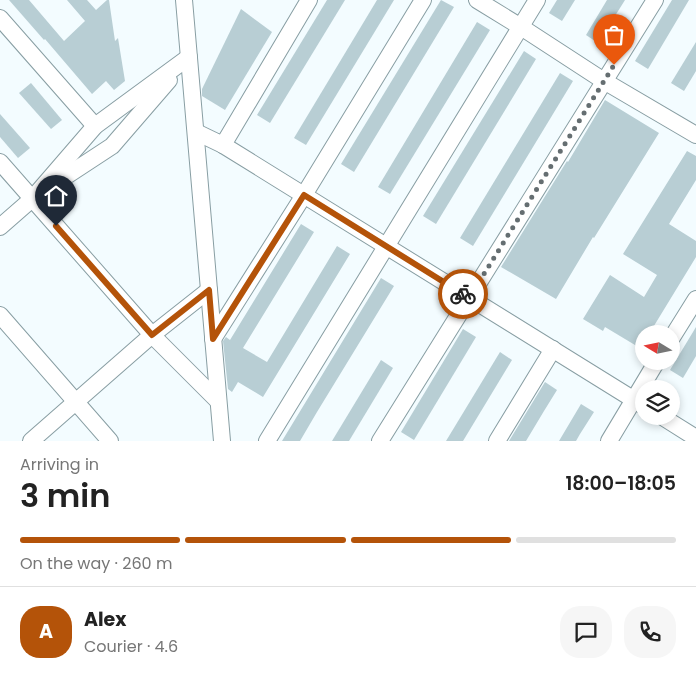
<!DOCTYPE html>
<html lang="en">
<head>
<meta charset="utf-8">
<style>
  :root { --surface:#fff; --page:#f6f6f6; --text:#222; --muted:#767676; --line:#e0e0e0; --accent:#b45309 }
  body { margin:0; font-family:Poppins,sans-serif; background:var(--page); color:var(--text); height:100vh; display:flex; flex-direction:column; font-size:19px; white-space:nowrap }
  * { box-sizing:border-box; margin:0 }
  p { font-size:16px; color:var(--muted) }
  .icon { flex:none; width:28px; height:28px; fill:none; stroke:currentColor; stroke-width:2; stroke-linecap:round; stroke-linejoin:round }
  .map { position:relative; height:441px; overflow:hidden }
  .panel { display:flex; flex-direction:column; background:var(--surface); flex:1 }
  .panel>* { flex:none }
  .needle { width:32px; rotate:280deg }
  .controls { position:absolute; left:635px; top:325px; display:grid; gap:10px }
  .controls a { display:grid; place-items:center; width:45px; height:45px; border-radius:50%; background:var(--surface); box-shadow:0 2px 8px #0003; font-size:25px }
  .pin { position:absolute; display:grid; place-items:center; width:42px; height:42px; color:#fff; margin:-51px -21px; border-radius:50% 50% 50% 0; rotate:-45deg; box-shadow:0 0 5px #0007 }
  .pin .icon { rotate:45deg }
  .courier { position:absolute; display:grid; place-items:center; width:50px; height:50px; margin:-25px; border:4px solid #b45309; border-radius:50%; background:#fff; color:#222; box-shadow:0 1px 6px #0007 }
  .summary em { font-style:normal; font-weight:600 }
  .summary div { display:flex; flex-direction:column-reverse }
  .summary { display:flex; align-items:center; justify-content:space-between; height:85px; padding:0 20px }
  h1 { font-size:32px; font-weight:600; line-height:38px }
  .bar { display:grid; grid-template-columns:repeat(4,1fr); gap:8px 5px; align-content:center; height:60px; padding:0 20px }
  .bar i { height:6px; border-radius:4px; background:var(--line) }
  .bar .active { background:var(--accent) }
  .bar p { grid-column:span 4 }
  .line { display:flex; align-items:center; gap:12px; padding:0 20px; border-top:1px solid var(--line) }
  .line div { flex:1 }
  .round { display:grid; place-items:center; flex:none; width:52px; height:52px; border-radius:20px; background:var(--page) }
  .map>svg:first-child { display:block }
  .building { fill:#b8ced4 }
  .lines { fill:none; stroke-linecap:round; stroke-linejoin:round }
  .street-casing { stroke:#889ea3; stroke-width:18 }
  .street { stroke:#fff; stroke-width:16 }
  .done { stroke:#656e71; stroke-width:5; stroke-dasharray:0 9 }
  .route { stroke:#b45309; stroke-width:6 }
</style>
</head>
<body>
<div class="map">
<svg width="696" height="441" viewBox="0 0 696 441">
  <rect width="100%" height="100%" fill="#f3fcff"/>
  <g class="building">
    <path d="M9 0H29L64 41 85 21 67 0H87L96 10 107 0H109L115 41 118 38 125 81 114 90 106 81 92 94 45 39 44 40Z"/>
    <path d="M327 0H345L270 123 257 115Z"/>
    <path d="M377 0H394L306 145 294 138Z"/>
    <path d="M441 0 454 7 354 172 341 164Z"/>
    <path d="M557 0H575L562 21 549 13Z"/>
    <path d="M607 0H625L598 43 586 35Z"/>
    <path d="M672 0H689L648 69 635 61Z"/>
    <path d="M241 9 272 32 225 110 202 96V89Z"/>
    <path d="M477 22 490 30 390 194 378 187Z"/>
    <path d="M696 42V71L684 91 671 83Z"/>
    <path d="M524 51 536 59 436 224 423 216Z"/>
    <path d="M560 73 573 81 473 246 460 238Z"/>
    <path d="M31 83 62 120 51 129 19 93Z"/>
    <path d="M605 100 659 133 594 238 593 237 556 299 501 267 567 161 568 162Z"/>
    <path d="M0 114 30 148 18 158 0 137Z"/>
    <path d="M687 151 696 156V180L669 224 696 241V257L649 334H644V342L640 348 605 327 603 331 583 319 610 275 644 297 657 275 623 254Z"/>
    <path d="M301 224 314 232 243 348 267 362 337 246 350 254 263 397 238 382 232 392 228 389 223 341 226 337 230 340Z"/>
    <path d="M381 278 394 286 317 412 300 441H282Z"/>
    <path d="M696 327V356L683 378 670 370Z"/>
    <path d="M463 329 476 337 414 440 401 432Z"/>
    <path d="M500 352 512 360 463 441H446Z"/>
    <path d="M381 360 393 368 349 441H332Z"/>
    <path d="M545 382 557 390 544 411 526 441H509Z"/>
    <path d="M581 404 594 412 580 434 576 441H559Z"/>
  </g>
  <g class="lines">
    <g class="street-casing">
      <g id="street">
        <path d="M184 0 222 441"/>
        <path d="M477 0 521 27 604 81 696 135"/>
        <path d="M0 18 95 126"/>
        <path d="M196 132 223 145 644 406"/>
        <path d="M223 145 309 0"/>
        <path d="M0 162 152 335 218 401"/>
        <path d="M48 188 112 146 169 80"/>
        <path d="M0 227 32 199 95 126 189 57"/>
        <path d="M0 315 110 441"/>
        <path d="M213 339 304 195 423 0"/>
        <path d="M671 339 696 299"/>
        <path d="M661 416 696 438"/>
        <path d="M31 441 152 335 209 290"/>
        <path d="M267 441 537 0"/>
        <path d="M380 441 655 0"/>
        <path d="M497 441 553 349"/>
        <path d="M609 441 657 361"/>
      </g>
    </g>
    <use href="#street" class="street"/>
  </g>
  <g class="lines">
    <path class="done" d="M463 294 469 298 614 65"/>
    <path class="route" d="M56 226 152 335 209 290 213 339 304 195 463 294"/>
  </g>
</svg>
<div class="controls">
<a><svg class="needle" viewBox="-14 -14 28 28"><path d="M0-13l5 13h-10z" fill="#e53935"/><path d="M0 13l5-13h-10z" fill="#767676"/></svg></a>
<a><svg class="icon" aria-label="layers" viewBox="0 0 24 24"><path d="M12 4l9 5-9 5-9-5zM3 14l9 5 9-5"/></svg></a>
</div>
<div class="pin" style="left:614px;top:65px;background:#ea580c"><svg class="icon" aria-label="bag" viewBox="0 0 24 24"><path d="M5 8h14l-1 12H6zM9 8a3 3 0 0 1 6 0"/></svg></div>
<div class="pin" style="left:56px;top:226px;background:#1f2937"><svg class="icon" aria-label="home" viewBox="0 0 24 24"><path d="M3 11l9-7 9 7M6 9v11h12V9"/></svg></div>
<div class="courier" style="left:463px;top:294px"><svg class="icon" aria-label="bike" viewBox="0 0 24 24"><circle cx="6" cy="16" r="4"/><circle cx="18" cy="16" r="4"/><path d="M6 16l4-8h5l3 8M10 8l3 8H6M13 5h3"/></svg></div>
</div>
<section class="panel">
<div class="summary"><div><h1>3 min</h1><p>Arriving in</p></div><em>18:00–18:05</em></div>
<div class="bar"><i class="active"></i><i class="active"></i><i class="active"></i><i></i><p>On the way · 260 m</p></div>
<div class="line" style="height:90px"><b class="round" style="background:var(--accent);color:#fff">A</b><div><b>Alex</b><p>Courier · 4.6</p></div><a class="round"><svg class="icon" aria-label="chat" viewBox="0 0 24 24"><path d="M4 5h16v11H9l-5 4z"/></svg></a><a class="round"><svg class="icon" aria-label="phone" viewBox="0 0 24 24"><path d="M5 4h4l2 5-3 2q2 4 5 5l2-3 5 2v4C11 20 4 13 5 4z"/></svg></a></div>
</section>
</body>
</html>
